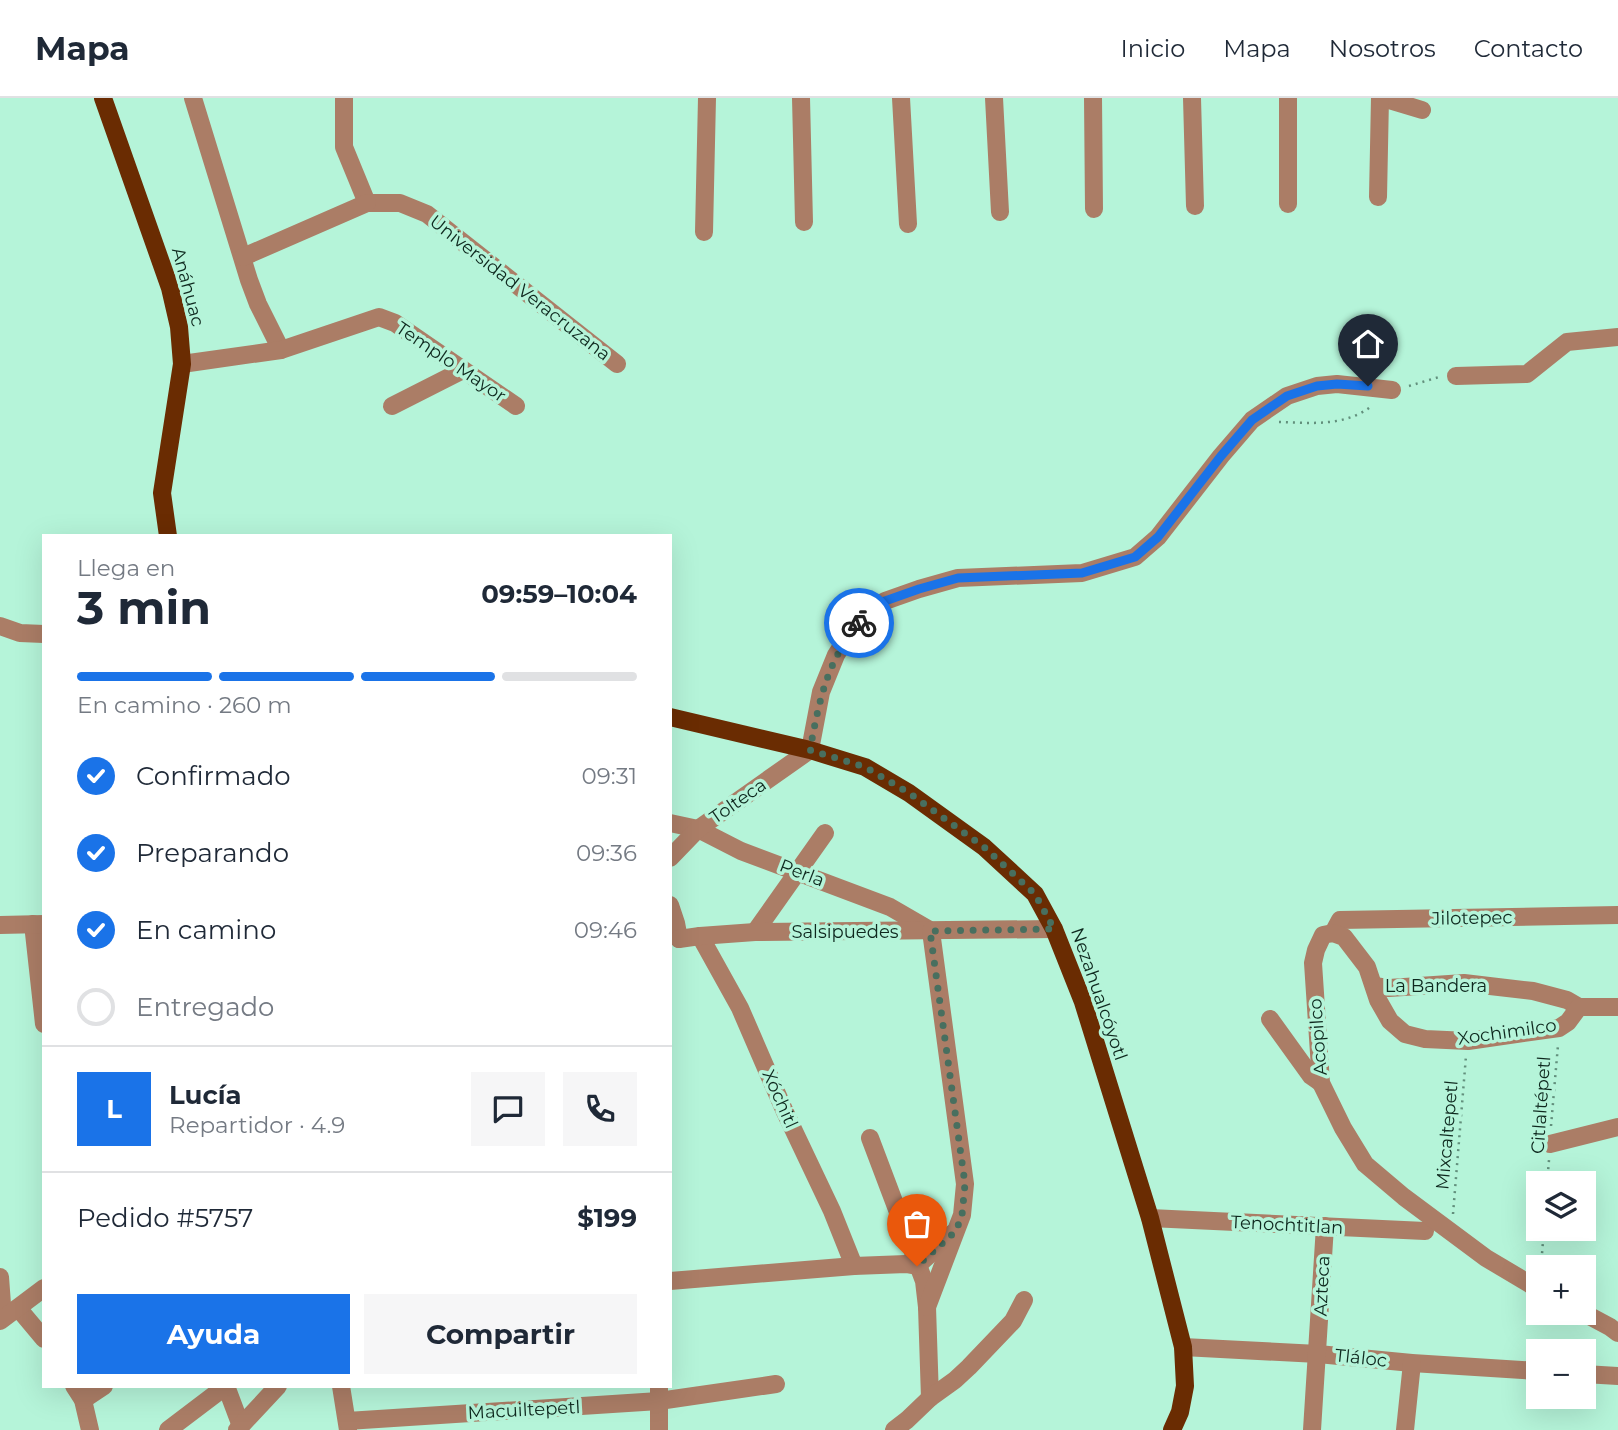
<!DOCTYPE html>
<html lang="es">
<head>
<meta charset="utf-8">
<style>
  :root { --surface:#fff; --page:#f6f6f7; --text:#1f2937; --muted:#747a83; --line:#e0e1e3; --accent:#1a73e8 }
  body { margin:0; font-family:Montserrat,sans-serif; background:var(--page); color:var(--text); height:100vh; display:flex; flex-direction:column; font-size:26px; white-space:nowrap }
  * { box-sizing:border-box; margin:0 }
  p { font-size:23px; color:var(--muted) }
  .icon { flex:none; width:38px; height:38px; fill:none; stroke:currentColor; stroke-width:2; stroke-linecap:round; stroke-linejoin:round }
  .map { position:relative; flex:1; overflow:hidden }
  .details { position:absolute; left:42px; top:436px; width:630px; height:854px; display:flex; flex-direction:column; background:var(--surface); border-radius:0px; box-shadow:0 7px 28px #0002 }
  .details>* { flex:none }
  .buttons { position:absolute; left:1526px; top:1073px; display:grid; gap:14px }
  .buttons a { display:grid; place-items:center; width:70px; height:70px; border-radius:0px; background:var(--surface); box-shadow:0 7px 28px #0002; font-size:35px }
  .pin { position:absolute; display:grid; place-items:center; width:60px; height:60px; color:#fff; margin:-72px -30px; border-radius:50% 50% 50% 0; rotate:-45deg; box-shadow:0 0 7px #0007 }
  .pin .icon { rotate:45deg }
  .courier { position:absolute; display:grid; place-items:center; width:70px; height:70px; margin:-35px; border:5px solid #1a73e8; border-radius:50%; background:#fff; color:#222; box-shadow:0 2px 9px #0007 }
  .head em { font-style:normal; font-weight:700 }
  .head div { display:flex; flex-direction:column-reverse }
  .head { display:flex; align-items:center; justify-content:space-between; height:119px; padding:0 35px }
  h1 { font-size:46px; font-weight:700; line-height:52px }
  .bar { display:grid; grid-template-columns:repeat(4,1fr); gap:10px 7px; align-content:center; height:84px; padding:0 35px }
  .bar i { height:9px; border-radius:5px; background:var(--line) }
  .bar .on { background:var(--accent) }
  .bar p { grid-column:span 4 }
  .line { display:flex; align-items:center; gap:18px; padding:0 35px; border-top:2px solid var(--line) }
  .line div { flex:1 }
  .round { display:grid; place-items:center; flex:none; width:74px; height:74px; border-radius:0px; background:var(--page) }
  ol { padding:0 35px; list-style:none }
  li { display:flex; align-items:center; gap:21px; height:77px }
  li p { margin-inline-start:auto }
  li .icon { padding:7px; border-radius:50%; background:var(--accent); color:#fff; stroke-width:4 }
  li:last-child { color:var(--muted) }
  li i { width:38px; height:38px; border:4px solid var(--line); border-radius:50% }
  .primary-button { display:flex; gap:14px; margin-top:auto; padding:14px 35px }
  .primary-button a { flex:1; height:80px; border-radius:0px; background:var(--accent); color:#fff; font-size:28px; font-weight:700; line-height:80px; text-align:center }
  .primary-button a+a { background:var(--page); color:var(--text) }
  header { display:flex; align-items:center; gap:42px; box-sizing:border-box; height:98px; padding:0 35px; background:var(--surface); border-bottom:2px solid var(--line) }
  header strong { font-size:33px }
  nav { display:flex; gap:38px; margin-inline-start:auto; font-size:24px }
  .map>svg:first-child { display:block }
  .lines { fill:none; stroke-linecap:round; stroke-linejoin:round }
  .path { stroke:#628f7c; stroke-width:2.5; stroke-dasharray:2 5; stroke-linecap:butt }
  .minor { stroke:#ab7d66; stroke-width:18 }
  .major { stroke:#6a2c02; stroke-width:18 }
  .done { stroke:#486f5f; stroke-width:7; stroke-dasharray:0 12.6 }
  .route { stroke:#1a73e8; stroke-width:9 }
  .labels { text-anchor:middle; stroke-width:7; stroke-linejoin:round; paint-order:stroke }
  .street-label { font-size:18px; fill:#0e281e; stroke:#b5f4d9 }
</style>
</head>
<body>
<header>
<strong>Mapa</strong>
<nav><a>Inicio</a><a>Mapa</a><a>Nosotros</a><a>Contacto</a></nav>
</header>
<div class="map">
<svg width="1618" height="1332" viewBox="0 0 1618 1332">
  <rect width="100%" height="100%" fill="#b5f4d9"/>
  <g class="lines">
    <g class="path">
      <path d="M1409 288 1439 279"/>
      <path d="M1279 324C1311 325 1346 329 1373 307"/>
      <path d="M1551 1028 1558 947"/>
      <path d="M1547 1085 1549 1062"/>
      <path d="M1453 1116 1466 958"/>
      <path d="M1541 1169 1544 1130"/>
    </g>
    <g class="minor">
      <path d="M193 0 249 182 258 206 281 252"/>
      <path d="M344 0V49L367 105H400L427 116 617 266"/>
      <path d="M801 0 804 124"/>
      <path d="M901 0 908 126"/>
      <path d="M994 0 1000 114"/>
      <path d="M1093 0 1094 111"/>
      <path d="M1192 0 1195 108"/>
      <path d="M1288 0V106"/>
      <path d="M1382 0 1422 12"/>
      <path d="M1378 99 1380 0"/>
      <path d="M704 134 707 0"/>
      <path d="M243 159 367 105"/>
      <path d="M182 266 281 252 379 219 395 225 516 308"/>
      <path d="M1456 278 1527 276 1567 244 1618 239"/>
      <path d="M392 308 463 272"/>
      <path d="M0 528 20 535 44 536"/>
      <path d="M670 725 698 731 741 753 890 809 928 831"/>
      <path d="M670 760 698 731 810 652 821 594 836 557 853 530 885 503 919 491 958 480 1082 475 1135 459 1158 439 1221 358 1252 322 1287 298 1317 288 1337 286 1392 292"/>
      <path d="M670 807 676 825 679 841"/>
      <path d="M33 826 44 926"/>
      <path d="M0 827 44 826"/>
      <path d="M755 834 825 735"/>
      <path d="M1333 835 1340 822 1618 817"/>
      <path d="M700 838 740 910 785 1014 832 1113 854 1168"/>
      <path d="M679 841 700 838 755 834 1054 831"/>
      <path d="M1374 888 1389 890 1464 885 1533 893 1567 902 1579 909"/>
      <path d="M1270 921 1311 978 1321 985"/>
      <path d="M870 1040 924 1183 927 1209 930 1300"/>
      <path d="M1550 1046 1618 1029"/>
      <path d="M1150 1120 1425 1133"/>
      <path d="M917 1168 953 1135"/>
      <path d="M0 1179 3 1220"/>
      <path d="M670 1183 854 1168 906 1166 917 1168"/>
      <path d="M1538 1191 1486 1160 1404 1099 1365 1066 1343 1030 1321 985 1313 865 1316 852 1323 837 1333 835 1344 839 1367 869 1378 902 1390 923 1405 936 1425 941 1468 943 1559 930 1568 924 1579 909H1618"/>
      <path d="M927 1209 962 1117 965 1086 931 833"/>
      <path d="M18 1210 44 1241"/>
      <path d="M1582 1214 1610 1229 1618 1235"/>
      <path d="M0 1223 44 1190"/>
      <path d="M1183 1249 1318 1256 1412 1265 1538 1273"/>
      <path d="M1584 1276 1618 1278"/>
      <path d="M74 1288 83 1302 90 1332"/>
      <path d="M226 1288 241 1328"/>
      <path d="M341 1288 348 1332"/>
      <path d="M83 1302 104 1288"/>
      <path d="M347 1323 659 1303 776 1286"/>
      <path d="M168 1332 226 1288"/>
      <path d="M237 1332 278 1288"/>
      <path d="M659 1332V1288"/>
      <path d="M894 1332 907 1322 930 1300 955 1282 969 1269 1013 1223 1024 1202"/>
      <path d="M1312 1332 1325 1128"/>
      <path d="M1405 1332 1412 1265"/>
    </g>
    <g class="major">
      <path d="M103 0 170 190 179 229 182 266 162 395 168 438"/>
      <path d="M670 619 810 652 865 669 909 695 984 749 1035 796 1054 831 1083 904 1150 1120 1183 1249 1185 1288 1180 1314 1172 1332"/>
    </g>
  </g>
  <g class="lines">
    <path class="done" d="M859 525C852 531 848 539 843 547 823 580 817 615 810 652L865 669 909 695 984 749 1035 796 1054 831 930 833 965 1086 962 1117 956 1133 917 1168"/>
    <path class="route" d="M859 525 885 503 919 491 958 480 1082 475 1135 459 1158 439 1221 358 1252 322 1287 298 1317 288 1337 286 1368 288"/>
  </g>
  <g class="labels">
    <g class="street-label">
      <text transform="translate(188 189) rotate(75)" y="6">Anáhuac</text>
      <text transform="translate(520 190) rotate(38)" y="6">Universidad Veracruzana</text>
      <text transform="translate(451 264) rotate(34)" y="6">Templo Mayor</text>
      <text transform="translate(738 703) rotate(-35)" y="6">Tolteca</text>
      <text transform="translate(802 775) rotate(21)" y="6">Perla</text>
      <text transform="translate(1472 820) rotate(-1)" y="6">Jilotepec</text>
      <text x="845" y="840">Salsipuedes</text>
      <text x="1436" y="894">La Bandera</text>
      <text transform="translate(1099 896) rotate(71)" y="6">Nezahualcóyotl</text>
      <text transform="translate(1507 934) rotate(-8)" y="6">Xochimilco</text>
      <text transform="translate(1318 939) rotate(-94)" y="6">Acopilco</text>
      <text transform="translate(780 1001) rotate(66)" y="6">Xóchitl</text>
      <text transform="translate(1541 1007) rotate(-86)" y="6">Citlaltépetl</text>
      <text transform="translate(1447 1037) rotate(-85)" y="6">Mixcaltepetl</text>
      <text transform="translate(1287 1127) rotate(3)" y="6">Tenochtitlan</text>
      <text transform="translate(1322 1188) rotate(-87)" y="6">Azteca</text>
      <text transform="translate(1361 1260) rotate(6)" y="6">Tláloc</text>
      <text transform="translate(524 1312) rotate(-3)" y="6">Macuiltepetl</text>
    </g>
  </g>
</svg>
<div class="buttons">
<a><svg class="icon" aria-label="layers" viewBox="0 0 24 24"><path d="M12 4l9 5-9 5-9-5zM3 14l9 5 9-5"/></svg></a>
<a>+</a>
<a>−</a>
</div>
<div class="pin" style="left:917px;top:1168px;background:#ea580c"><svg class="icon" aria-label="bag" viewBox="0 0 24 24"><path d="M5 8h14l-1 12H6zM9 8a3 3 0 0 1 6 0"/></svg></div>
<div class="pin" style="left:1368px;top:288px;background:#1f2937"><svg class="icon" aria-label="home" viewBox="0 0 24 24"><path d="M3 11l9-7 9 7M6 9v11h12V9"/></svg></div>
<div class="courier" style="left:859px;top:525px"><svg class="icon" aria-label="bike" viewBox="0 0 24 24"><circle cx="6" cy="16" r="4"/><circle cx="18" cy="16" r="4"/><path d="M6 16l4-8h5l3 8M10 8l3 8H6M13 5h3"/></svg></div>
<section class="details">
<div class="head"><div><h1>3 min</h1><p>Llega en</p></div><em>09:59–10:04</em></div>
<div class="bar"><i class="on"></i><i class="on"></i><i class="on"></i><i></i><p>En camino · 260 m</p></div>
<ol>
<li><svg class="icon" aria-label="check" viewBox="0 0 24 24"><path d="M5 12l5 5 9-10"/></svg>Confirmado<p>09:31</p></li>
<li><svg class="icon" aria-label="check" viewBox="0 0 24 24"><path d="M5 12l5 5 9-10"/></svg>Preparando<p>09:36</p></li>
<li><svg class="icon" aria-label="check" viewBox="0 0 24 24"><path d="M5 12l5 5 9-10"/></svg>En camino<p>09:46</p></li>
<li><i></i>Entregado</li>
</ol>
<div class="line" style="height:126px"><b class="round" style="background:var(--accent);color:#fff">L</b><div><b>Lucía</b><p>Repartidor · 4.9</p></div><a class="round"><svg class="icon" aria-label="chat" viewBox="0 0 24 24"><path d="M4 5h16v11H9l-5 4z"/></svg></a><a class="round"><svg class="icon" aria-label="phone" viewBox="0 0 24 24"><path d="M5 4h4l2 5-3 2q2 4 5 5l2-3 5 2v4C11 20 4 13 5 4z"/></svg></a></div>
<div class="line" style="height:91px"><div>Pedido #5757</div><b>$199</b></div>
<div class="primary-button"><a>Ayuda</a><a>Compartir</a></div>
</section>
</div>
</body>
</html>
